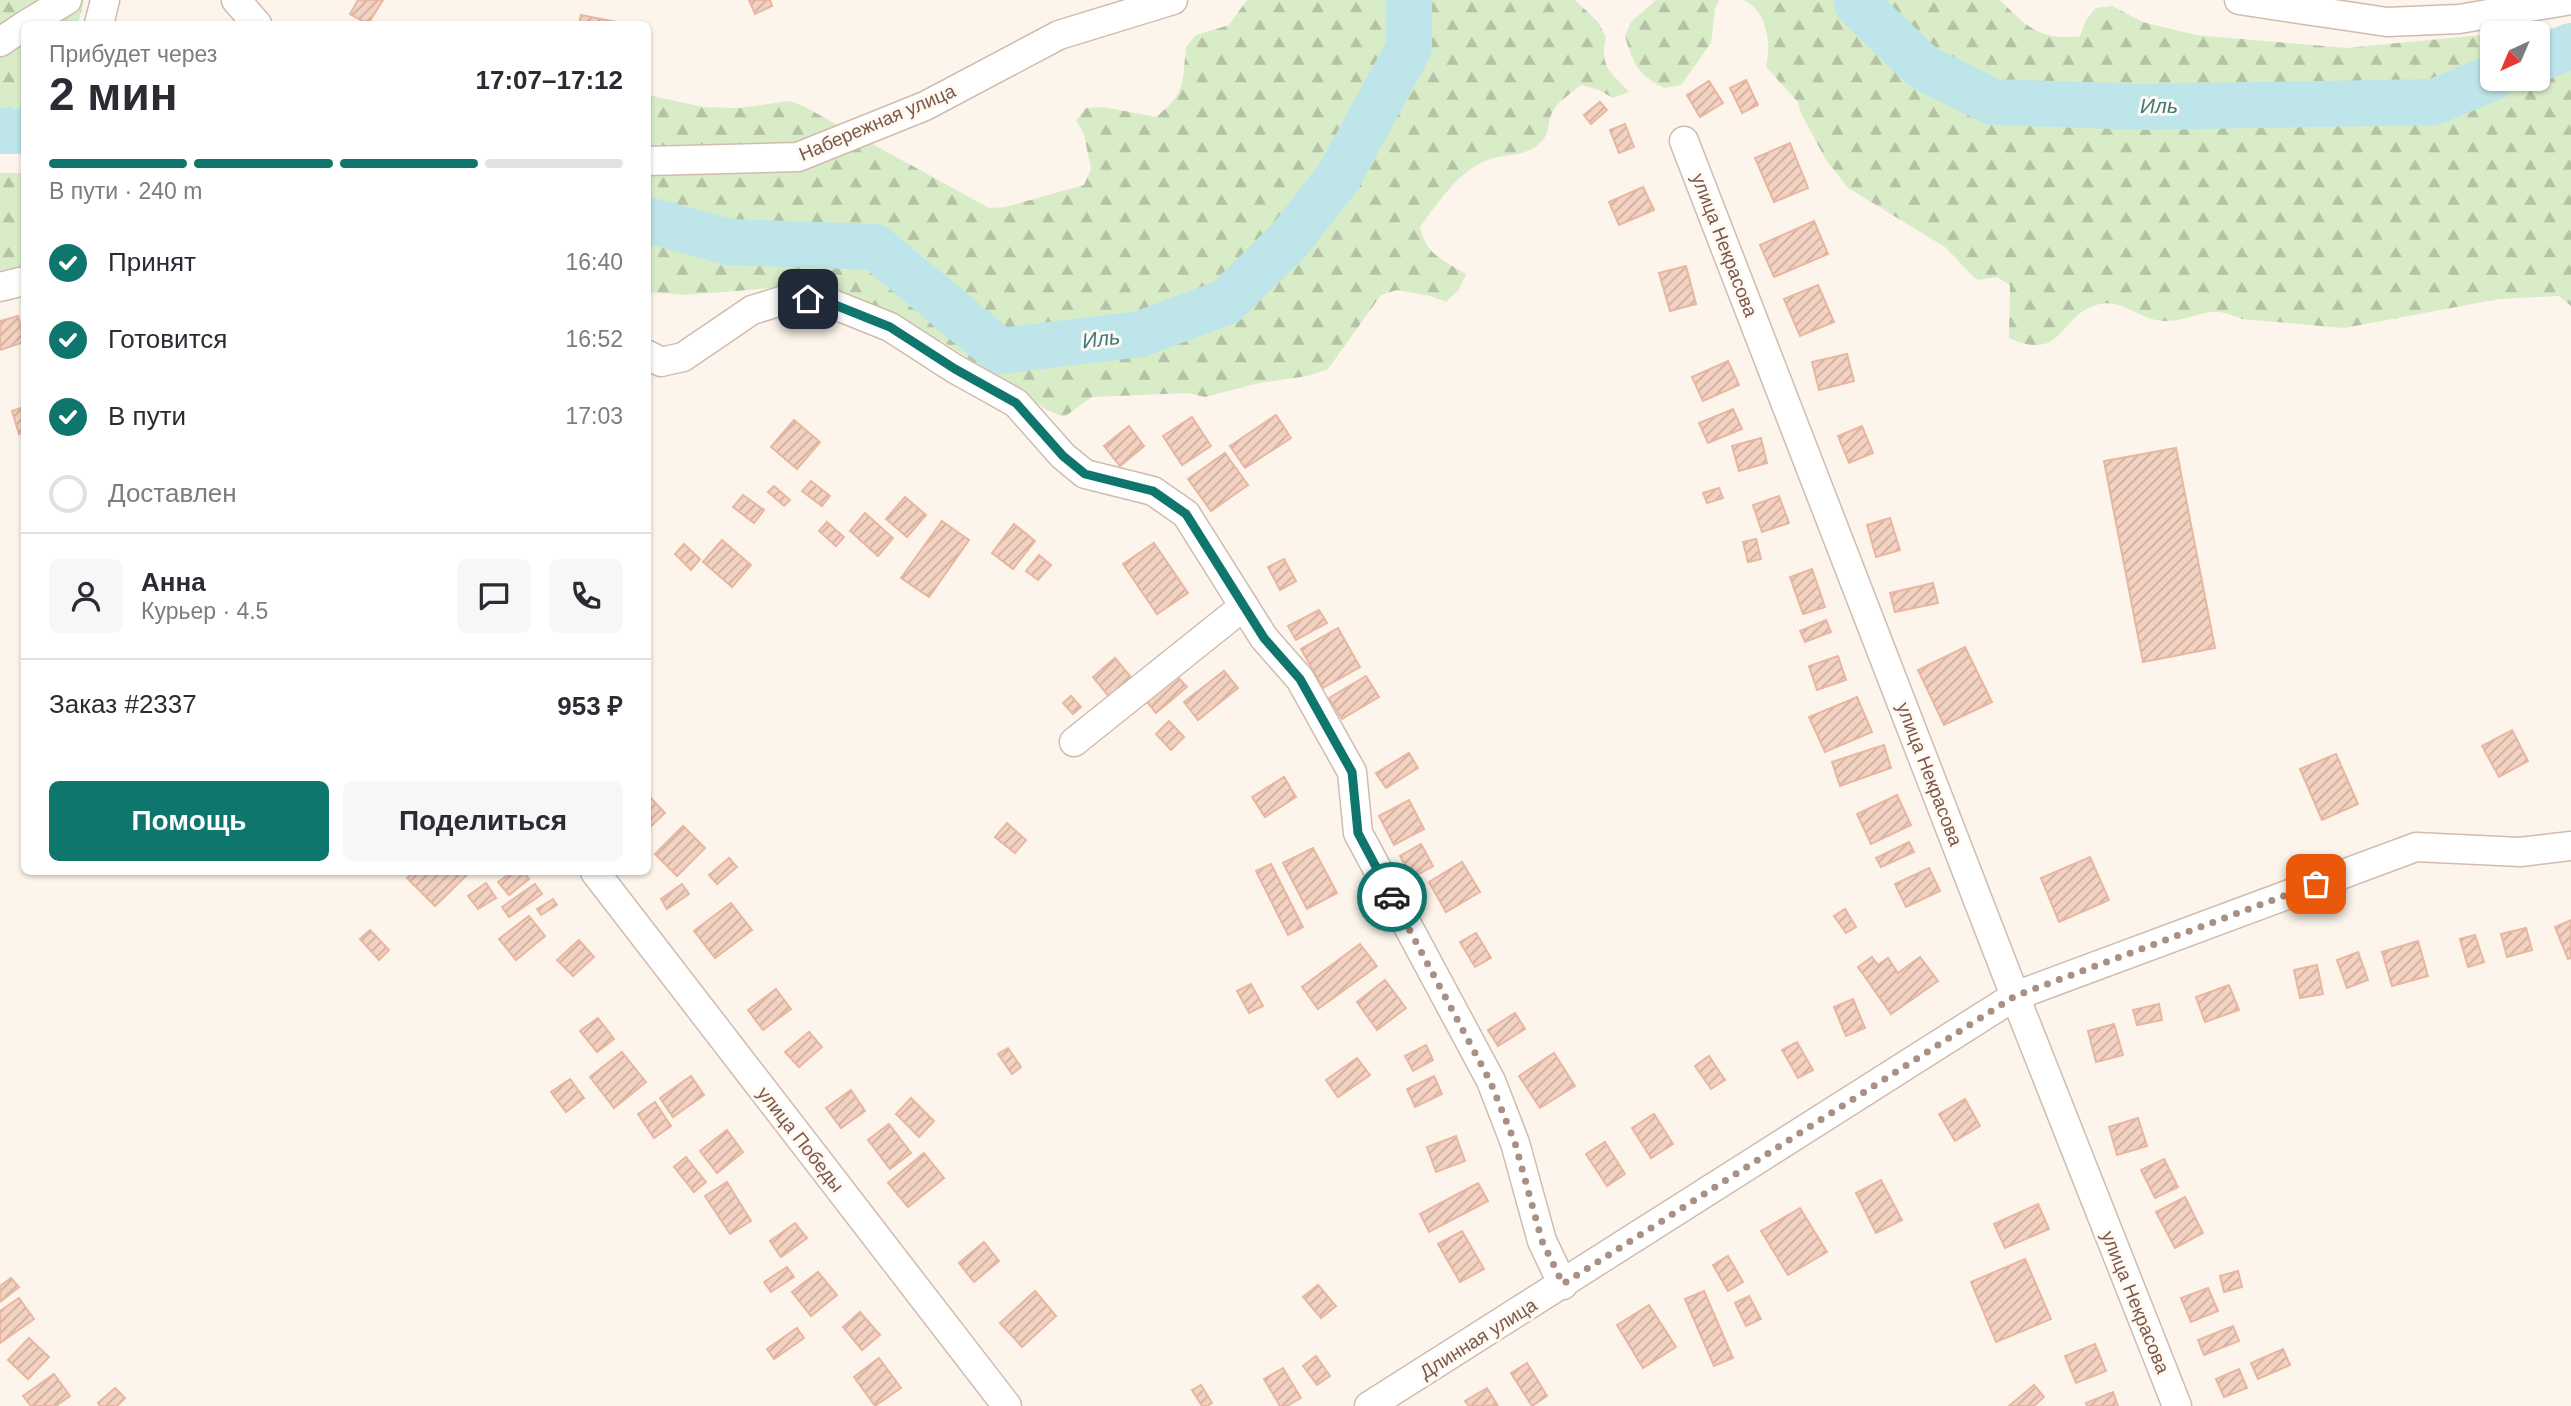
<!DOCTYPE html>
<html lang="ru">
<head>
<meta charset="utf-8">
<style>
  :root { --surface:#fff; --page:#f7f7f7; --text:#2b2b33; --muted:#7c7c81; --line:#e1e1e2; --accent:#0f766e }
  body { margin:0; font-family:Arial,sans-serif; background:var(--page); color:var(--text); height:100vh; display:flex; flex-direction:column; font-size:26px; white-space:nowrap }
  * { box-sizing:border-box; margin:0 }
  p { font-size:23px; color:var(--muted) }
  .icon { flex:none; width:38px; height:38px; fill:none; stroke:currentColor; stroke-width:2; stroke-linecap:round; stroke-linejoin:round }
  .map { position:relative; flex:1; overflow:hidden }
  .drawer { position:absolute; left:21px; top:21px; width:630px; height:854px; display:flex; flex-direction:column; background:var(--surface); border-radius:10px; box-shadow:0 2px 5px #0004 }
  .drawer>* { flex:none }
  .needle { width:46px; rotate:224deg }
  .controls { position:absolute; left:2480px; top:21px; display:grid; gap:14px }
  .controls a { display:grid; place-items:center; width:70px; height:70px; border-radius:10px; background:var(--surface); box-shadow:0 2px 5px #0004; font-size:35px }
  .pin { position:absolute; display:grid; place-items:center; width:60px; height:60px; color:#fff; margin:-30px; border-radius:14px; box-shadow:0 4px 10px #0006 }
  .courier { position:absolute; display:grid; place-items:center; width:70px; height:70px; margin:-35px; border:5px solid #0f766e; border-radius:50%; background:#fff; color:#222; box-shadow:0 2px 9px #0007 }
  .head em { font-style:normal; font-weight:700 }
  .head div { display:flex; flex-direction:column-reverse }
  .head { display:flex; align-items:center; justify-content:space-between; height:119px; padding:0 28px }
  h1 { font-size:46px; font-weight:700; line-height:52px }
  .bar { display:grid; grid-template-columns:repeat(4,1fr); gap:10px 7px; align-content:center; height:84px; padding:0 28px }
  .bar i { height:9px; border-radius:5px; background:var(--line) }
  .bar .selected { background:var(--accent) }
  .bar p { grid-column:span 4 }
  .line { display:flex; align-items:center; gap:18px; padding:0 28px; border-top:2px solid var(--line) }
  .line div { flex:1 }
  .round { display:grid; place-items:center; flex:none; width:74px; height:74px; border-radius:10px; background:var(--page) }
  ol { padding:0 28px; list-style:none }
  li { display:flex; align-items:center; gap:21px; height:77px }
  li p { margin-inline-start:auto }
  li .icon { padding:7px; border-radius:50%; background:var(--accent); color:#fff; stroke-width:4 }
  li:last-child { color:var(--muted) }
  li i { width:38px; height:38px; border:4px solid var(--line); border-radius:50% }
  .action { display:flex; gap:14px; margin-top:auto; padding:14px 28px }
  .action a { flex:1; height:80px; border-radius:10px; background:var(--accent); color:#fff; font-size:28px; font-weight:700; line-height:80px; text-align:center }
  .action a+a { background:var(--page); color:var(--text) }
  .map>svg:first-child { display:block }
  .forest { fill:url(#forest-firs) }
  .lines { fill:none; stroke-linecap:round; stroke-linejoin:round }
  .river { stroke:#bee5e9; stroke-width:46 }
  .building { fill:url(#building-hatch); stroke:#e7b7a1; stroke-width:2 }
  .minor-casing { stroke:#d1bbaf; stroke-width:31 }
  .minor { stroke:#fff; stroke-width:28 }
  .done { stroke:#a89084; stroke-width:7; stroke-dasharray:0 12.6 }
  .route { stroke:#0f766e; stroke-width:9 }
  .labels { text-anchor:middle; stroke-width:6; stroke-linejoin:round; paint-order:stroke }
  .street-label { font-size:19px; fill:#7a594c; stroke:#fff9f2 }
  .water-label { font-size:21px; font-style:italic; fill:#3e787f; stroke:#fff9f2 }
</style>
</head>
<body>
<div class="map">
<svg width="2571" height="1406" viewBox="0 0 2571 1406">
  <defs>
    <pattern id="forest-firs" width="22" height="20" patternUnits="userSpaceOnUse" patternTransform="scale(1.75)"><rect width="22" height="20" fill="#d9ecc8"/><path d="M5 1l3.5 6h-7zM16 11l3.5 6h-7z" fill="#b5c2a5"/></pattern>
    <pattern id="building-hatch" width="6" height="6" patternUnits="userSpaceOnUse" patternTransform="scale(1.75)"><rect width="6" height="6" fill="#f4d2c1"/><path d="M-1 1l2-2M0 6l6-6M5 7l2-2" fill="none" stroke="#cbad9f"/></pattern>
  </defs>
  <rect width="100%" height="100%" fill="#fdf5eb"/>
  <g class="forest">
    <path d="M0 0H84L78 24H24V110L0 115Z"/>
    <path d="M1247 0H1575L1598 22 1606 37C1599 67 1610 71 1629 92L1613 98 1599 90 1581 85C1573 92 1558 101 1553 111 1546 122 1552 133 1539 144 1524 157 1505 153 1488 160 1458 171 1438 203 1420 227 1427 256 1442 259 1466 274L1459 290 1446 302 1430 296 1397 290 1381 295 1328 369 1308 376 1259 383 1205 397 1188 393 1092 397 1064 417 1047 410 943 342 810 285 684 295 648 292V95L703 107 739 108 790 101 805 107 989 208 1005 207 1084 185 1091 169 1084 134 1076 120 1086 108 1103 107 1156 117C1187 92 1182 83 1186 47L1196 35 1229 25Z"/>
    <path d="M1656 0H1719L1715 9 1711 43 1681 85 1664 88C1638 75 1633 64 1625 36L1631 22Z"/>
    <path d="M1743 0H2000C2027 27 2040 41 2080 36L2086 20 2096 8 2112 6 2143 22 2196 35 2346 48 2492 34V79H2538V33H2501L2559 28 2571 24V306L2559 296 2499 299 2344 328 2242 319C2204 302 2197 322 2164 321 2140 321 2122 297 2096 305 2058 316 2064 363 2009 338L2010 285 1997 277 1978 280C1965 271 1957 258 1945 247L1848 188 1826 160 1802 115 1797 101 1766 67C1771 44 1768 10 1743 0Z"/>
    <path d="M0 173H24V269L0 273Z"/>
  </g>
  <g class="lines">
    <g class="river">
      <path d="M1857 0 1858 5 1924 68 1993 102 2142 107 2434 102 2492 78"/>
      <path d="M2538 59 2571 46"/>
      <path d="M0 131H24"/>
      <path d="M648 220 729 242 875 247 1000 351 1140 334 1226 302 1290 239 1338 178 1409 48V0"/>
    </g>
  </g>
  <g class="building">
    <path d="M358 0H383L368 24 350 14Z"/>
    <path d="M749 0H770L772 6 755 14Z"/>
    <path d="M581 15 622 23 621 24H579Z"/>
    <path d="M1746 80 1758 105 1742 113 1730 88Z"/>
    <path d="M1709 81 1723 103 1700 117 1687 95Z"/>
    <path d="M1600 102 1607 110 1591 124 1584 115Z"/>
    <path d="M1625 124 1634 147 1619 153 1610 130Z"/>
    <path d="M1790 143 1808 188 1774 202 1755 158Z"/>
    <path d="M1643 187 1654 210 1619 225 1609 202Z"/>
    <path d="M1814 221 1828 254 1774 277 1760 245Z"/>
    <path d="M1686 266 1696 304 1670 311 1659 273Z"/>
    <path d="M1818 285 1834 322 1800 336 1784 299Z"/>
    <path d="M18 316 24 342 0 350V321Z"/>
    <path d="M1847 354 1854 381 1819 390 1812 362Z"/>
    <path d="M1728 361 1739 385 1703 401 1692 377Z"/>
    <path d="M24 407V433L19 434 12 411Z"/>
    <path d="M1733 409 1742 429 1708 443 1699 423Z"/>
    <path d="M1276 415 1291 438 1245 468 1230 446Z"/>
    <path d="M1192 417 1211 446 1182 465 1163 436Z"/>
    <path d="M794 420 820 442 797 469 771 447Z"/>
    <path d="M1129 426 1144 446 1120 466 1104 446Z"/>
    <path d="M1862 426 1873 453 1849 463 1838 436Z"/>
    <path d="M1761 438 1767 463 1739 471 1732 446Z"/>
    <path d="M2176 448 2215 648 2143 662 2104 461Z"/>
    <path d="M1225 453 1248 485 1211 511 1188 479Z"/>
    <path d="M811 481 830 496 822 506 802 491Z"/>
    <path d="M774 486 790 500 784 506 768 492Z"/>
    <path d="M1719 488 1723 498 1707 503 1703 493Z"/>
    <path d="M743 495 764 510 754 523 733 507Z"/>
    <path d="M1779 496 1789 523 1762 532 1753 505Z"/>
    <path d="M905 497 926 515 907 537 886 519Z"/>
    <path d="M865 513 893 538 878 556 850 531Z"/>
    <path d="M1890 518 1900 550 1876 557 1867 525Z"/>
    <path d="M942 521 969 540 929 597 901 578Z"/>
    <path d="M827 522 844 537 836 546 819 531Z"/>
    <path d="M1014 524 1035 541 1013 569 992 553Z"/>
    <path d="M1756 539 1761 559 1748 562 1743 542Z"/>
    <path d="M722 540 751 565 732 587 703 562Z"/>
    <path d="M1154 543 1188 593 1157 614 1123 564Z"/>
    <path d="M684 544 700 559 691 570 675 554Z"/>
    <path d="M1039 555 1051 565 1038 580 1026 571Z"/>
    <path d="M1284 559 1296 581 1280 590 1268 567Z"/>
    <path d="M1812 569 1825 607 1803 614 1790 577Z"/>
    <path d="M1933 583 1938 603 1895 612 1890 593Z"/>
    <path d="M1319 610 1327 623 1296 640 1288 626Z"/>
    <path d="M1826 620 1831 632 1805 642 1800 631Z"/>
    <path d="M1338 628 1360 667 1323 688 1301 649Z"/>
    <path d="M1965 647 1992 702 1944 725 1918 670Z"/>
    <path d="M1838 656 1846 680 1817 690 1809 666Z"/>
    <path d="M1115 658 1133 680 1111 699 1093 677Z"/>
    <path d="M1224 671 1238 688 1198 720 1184 702Z"/>
    <path d="M1173 672 1187 687 1156 713 1143 697Z"/>
    <path d="M1366 676 1379 697 1342 719 1329 698Z"/>
    <path d="M1071 696 1081 707 1073 714 1063 703Z"/>
    <path d="M1857 697 1872 732 1825 752 1809 717Z"/>
    <path d="M1169 721 1184 737 1171 750 1156 734Z"/>
    <path d="M2512 730 2528 761 2499 777 2482 746Z"/>
    <path d="M1884 745 1891 768 1840 786 1832 762Z"/>
    <path d="M1409 753 1418 768 1386 788 1376 773Z"/>
    <path d="M2336 754 2358 804 2322 820 2300 769Z"/>
    <path d="M1284 777 1296 797 1265 817 1252 797Z"/>
    <path d="M648 795 665 813 648 829Z"/>
    <path d="M1897 795 1911 825 1871 844 1857 814Z"/>
    <path d="M1409 800 1424 829 1394 845 1379 816Z"/>
    <path d="M1007 823 1026 840 1015 853 995 837Z"/>
    <path d="M683 826 705 848 677 876 655 854Z"/>
    <path d="M1909 842 1914 852 1881 867 1876 858Z"/>
    <path d="M1421 844 1433 866 1412 878 1400 856Z"/>
    <path d="M1313 848 1337 893 1307 909 1283 863Z"/>
    <path d="M2090 857 2109 900 2059 922 2041 878Z"/>
    <path d="M729 858 737 867 717 884 709 875Z"/>
    <path d="M1462 862 1480 892 1446 912 1429 882Z"/>
    <path d="M1271 864 1303 927 1288 935 1256 871Z"/>
    <path d="M1929 868 1940 891 1906 907 1895 884Z"/>
    <path d="M414 872H465L468 874 435 906 407 878Z"/>
    <path d="M512 872H524L529 879 509 895 498 882Z"/>
    <path d="M486 883 496 898 478 909 468 896Z"/>
    <path d="M535 884 542 894 509 917 502 907Z"/>
    <path d="M682 884 689 894 667 909 661 899Z"/>
    <path d="M553 899 557 905 541 915 537 909Z"/>
    <path d="M731 903 752 930 715 958 694 931Z"/>
    <path d="M1845 909 1856 927 1846 933 1834 916Z"/>
    <path d="M529 916 545 936 516 960 499 939Z"/>
    <path d="M2571 920V958L2568 959 2555 927Z"/>
    <path d="M2526 928 2532 950 2507 957 2501 934Z"/>
    <path d="M370 930 389 950 379 960 360 939Z"/>
    <path d="M1476 933 1491 958 1475 967 1460 942Z"/>
    <path d="M2475 935 2484 962 2468 967 2460 939Z"/>
    <path d="M579 940 594 957 573 976 557 960Z"/>
    <path d="M2418 941 2428 976 2392 986 2382 952Z"/>
    <path d="M1360 944 1377 966 1318 1009 1302 987Z"/>
    <path d="M2358 952 2368 980 2347 988 2337 960Z"/>
    <path d="M1872 957 1878 965 1888 958 1898 973 1920 957 1938 981 1891 1014 1858 967Z"/>
    <path d="M2317 965 2323 994 2300 998 2294 970Z"/>
    <path d="M1385 980 1406 1008 1377 1030 1357 1002Z"/>
    <path d="M1251 984 1263 1006 1249 1013 1237 991Z"/>
    <path d="M2229 985 2239 1010 2205 1022 2196 997Z"/>
    <path d="M776 989 791 1009 763 1030 748 1010Z"/>
    <path d="M1853 999 1865 1028 1846 1036 1834 1007Z"/>
    <path d="M2159 1004 2162 1020 2137 1025 2133 1010Z"/>
    <path d="M1515 1013 1525 1029 1498 1046 1488 1030Z"/>
    <path d="M598 1018 614 1039 597 1052 580 1031Z"/>
    <path d="M2114 1024 2123 1055 2096 1062 2088 1031Z"/>
    <path d="M809 1032 822 1047 799 1067 785 1052Z"/>
    <path d="M1797 1042 1813 1070 1798 1078 1782 1050Z"/>
    <path d="M1426 1045 1433 1060 1413 1071 1405 1056Z"/>
    <path d="M1008 1048 1021 1067 1012 1074 998 1054Z"/>
    <path d="M622 1052 646 1082 614 1108 590 1077Z"/>
    <path d="M1554 1053 1575 1086 1540 1108 1519 1076Z"/>
    <path d="M1709 1056 1725 1080 1711 1089 1695 1066Z"/>
    <path d="M1357 1058 1370 1075 1338 1097 1326 1080Z"/>
    <path d="M691 1076 704 1095 673 1117 660 1098Z"/>
    <path d="M1434 1076 1442 1094 1415 1107 1407 1089Z"/>
    <path d="M570 1079 584 1098 566 1112 551 1092Z"/>
    <path d="M851 1090 865 1111 841 1128 826 1108Z"/>
    <path d="M911 1098 934 1121 919 1137 896 1114Z"/>
    <path d="M1965 1099 1980 1126 1955 1141 1939 1114Z"/>
    <path d="M655 1102 671 1126 654 1138 638 1114Z"/>
    <path d="M1654 1114 1673 1144 1651 1158 1632 1128Z"/>
    <path d="M2138 1118 2147 1146 2117 1155 2109 1127Z"/>
    <path d="M889 1124 911 1153 890 1169 868 1140Z"/>
    <path d="M727 1130 743 1152 717 1173 700 1151Z"/>
    <path d="M1456 1136 1465 1161 1436 1172 1427 1147Z"/>
    <path d="M1605 1142 1625 1174 1607 1186 1586 1154Z"/>
    <path d="M924 1153 944 1178 908 1207 888 1183Z"/>
    <path d="M686 1157 706 1182 694 1192 674 1167Z"/>
    <path d="M2164 1159 2178 1187 2155 1198 2141 1170Z"/>
    <path d="M1881 1180 1902 1220 1876 1233 1856 1193Z"/>
    <path d="M727 1182 751 1221 730 1234 705 1196Z"/>
    <path d="M1478 1183 1488 1201 1429 1232 1420 1214Z"/>
    <path d="M2185 1197 2203 1233 2175 1248 2156 1212Z"/>
    <path d="M2038 1204 2049 1229 2005 1248 1994 1224Z"/>
    <path d="M1800 1208 1827 1252 1788 1275 1761 1231Z"/>
    <path d="M795 1223 807 1238 781 1257 770 1241Z"/>
    <path d="M1462 1231 1484 1269 1460 1282 1438 1244Z"/>
    <path d="M984 1242 999 1261 974 1282 959 1263Z"/>
    <path d="M1728 1256 1743 1282 1728 1291 1713 1265Z"/>
    <path d="M2025 1259 2051 1319 1996 1342 1971 1282Z"/>
    <path d="M787 1267 794 1277 771 1292 764 1282Z"/>
    <path d="M2238 1271 2242 1287 2224 1292 2220 1276Z"/>
    <path d="M818 1272 837 1295 811 1316 792 1292Z"/>
    <path d="M11 1278 19 1287 0 1302V1286Z"/>
    <path d="M1318 1285 1336 1306 1321 1318 1303 1297Z"/>
    <path d="M2208 1288 2218 1311 2191 1322 2181 1298Z"/>
    <path d="M1035 1291 1056 1316 1022 1347 1000 1323Z"/>
    <path d="M1704 1291 1733 1358 1714 1366 1685 1299Z"/>
    <path d="M1749 1296 1761 1319 1746 1326 1735 1303Z"/>
    <path d="M19 1298 34 1319 0 1343V1311Z"/>
    <path d="M1649 1305 1676 1347 1643 1368 1617 1325Z"/>
    <path d="M860 1312 880 1335 862 1350 843 1327Z"/>
    <path d="M2233 1326 2239 1341 2204 1355 2198 1340Z"/>
    <path d="M797 1328 804 1338 774 1359 767 1349Z"/>
    <path d="M29 1338 49 1357 28 1379 8 1360Z"/>
    <path d="M2095 1344 2106 1371 2076 1383 2065 1356Z"/>
    <path d="M2283 1349 2290 1365 2258 1379 2251 1363Z"/>
    <path d="M1316 1356 1330 1376 1317 1385 1303 1366Z"/>
    <path d="M879 1358 901 1388 875 1406 854 1377Z"/>
    <path d="M1527 1363 1547 1396 1532 1406 1511 1373Z"/>
    <path d="M1283 1368 1301 1398 1287 1406H1280L1264 1379Z"/>
    <path d="M2239 1369 2247 1388 2224 1397 2216 1379Z"/>
    <path d="M54 1374 70 1396 56 1406H31L23 1396Z"/>
    <path d="M1201 1385 1212 1403 1207 1406H1202L1192 1390Z"/>
    <path d="M2034 1385 2044 1397 2034 1406H2009Z"/>
    <path d="M115 1388 125 1398 117 1406H100L98 1403Z"/>
    <path d="M1487 1388 1498 1406H1469L1465 1401Z"/>
    <path d="M2113 1392 2118 1406H2087L2086 1403Z"/>
  </g>
  <g class="lines">
    <g class="minor-casing">
      <g id="minor">
        <path d="M236 0 257 24"/>
        <path d="M2239 0 2387 22 2459 19 2571 0"/>
        <path d="M27 24 67 0"/>
        <path d="M99 24 105 0"/>
        <path d="M0 42 24 26"/>
        <path d="M1684 141 2015 996 2177 1406"/>
        <path d="M648 161 798 157 925 106 1059 35 1173 0"/>
        <path d="M0 287 24 281"/>
        <path d="M648 355 661 362 683 357 752 310 791 298 825 301 890 327 955 369 1016 403 1063 456 1085 474 1153 491 1186 514 1264 638 1300 679 1352 772 1358 833 1491 1081 1515 1143 1542 1241 1563 1285"/>
        <path d="M1074 742 1244 606"/>
        <path d="M595 872 1007 1406"/>
        <path d="M1369 1406 2015 996 2416 847 2520 852 2571 846"/>
      </g>
    </g>
    <use href="#minor" class="minor"/>
  </g>
  <g class="lines">
    <path class="done" d="M1392 897 1490 1081 1515 1143 1542 1241 1563 1284 2015 996 2316 884"/>
    <path class="route" d="M808 299 825 301 890 327 955 369 1016 403 1063 456 1085 474 1153 491 1186 514 1264 638 1300 679 1352 772 1358 833 1392 897"/>
  </g>
  <g class="labels">
    <g class="street-label">
      <text transform="translate(877 122) rotate(-23)" y="7">Набережная улица</text>
      <text transform="translate(1725 245) rotate(69)" y="7">улица Некрасова</text>
      <text transform="translate(1930 774) rotate(69)" y="7">улица Некрасова</text>
      <text transform="translate(801 1139) rotate(52)" y="7">улица Победы</text>
      <text transform="translate(2136 1302) rotate(68)" y="7">улица Некрасова</text>
      <text transform="translate(1478 1338) rotate(-32)" y="7">Длинная улица</text>
    </g>
    <g class="water-label">
      <text x="2159" y="113">Иль</text>
      <text transform="translate(1101 339) rotate(-7)" y="7">Иль</text>
    </g>
  </g>
</svg>
<div class="controls">
<a><svg class="needle" viewBox="-14 -14 28 28"><path d="M0-13l5 13h-10z" fill="#e53935"/><path d="M0 13l5-13h-10z" fill="#7c7c81"/></svg></a>
</div>
<div class="pin" style="left:2316px;top:884px;background:#ea580c"><svg class="icon" aria-label="bag" viewBox="0 0 24 24"><path d="M5 8h14l-1 12H6zM9 8a3 3 0 0 1 6 0"/></svg></div>
<div class="pin" style="left:808px;top:299px;background:#1f2937"><svg class="icon" aria-label="home" viewBox="0 0 24 24"><path d="M3 11l9-7 9 7M6 9v11h12V9"/></svg></div>
<div class="courier" style="left:1392px;top:897px"><svg class="icon" aria-label="car" viewBox="0 0 24 24"><path d="M5 17H2v-5l4-1 3-4h7l3 4 3 1v5h-3M9 17h6M6 11h13"/><circle cx="7" cy="17" r="2"/><circle cx="17" cy="17" r="2"/></svg></div>
<section class="drawer">
<div class="head"><div><h1>2 мин</h1><p>Прибудет через</p></div><em>17:07–17:12</em></div>
<div class="bar"><i class="selected"></i><i class="selected"></i><i class="selected"></i><i></i><p>В пути · 240 m</p></div>
<ol>
<li><svg class="icon" aria-label="check" viewBox="0 0 24 24"><path d="M5 12l5 5 9-10"/></svg>Принят<p>16:40</p></li>
<li><svg class="icon" aria-label="check" viewBox="0 0 24 24"><path d="M5 12l5 5 9-10"/></svg>Готовится<p>16:52</p></li>
<li><svg class="icon" aria-label="check" viewBox="0 0 24 24"><path d="M5 12l5 5 9-10"/></svg>В пути<p>17:03</p></li>
<li><i></i>Доставлен</li>
</ol>
<div class="line" style="height:126px"><a class="round"><svg class="icon" aria-label="person" viewBox="0 0 24 24"><circle cx="12" cy="8" r="4"/><path d="M4 21q1-7 8-7t8 7"/></svg></a><div><b>Анна</b><p>Курьер · 4.5</p></div><a class="round"><svg class="icon" aria-label="chat" viewBox="0 0 24 24"><path d="M4 5h16v11H9l-5 4z"/></svg></a><a class="round"><svg class="icon" aria-label="phone" viewBox="0 0 24 24"><path d="M5 4h4l2 5-3 2q2 4 5 5l2-3 5 2v4C11 20 4 13 5 4z"/></svg></a></div>
<div class="line" style="height:91px"><div>Заказ #2337</div><b>953 ₽</b></div>
<div class="action"><a>Помощь</a><a>Поделиться</a></div>
</section>
</div>
</body>
</html>
